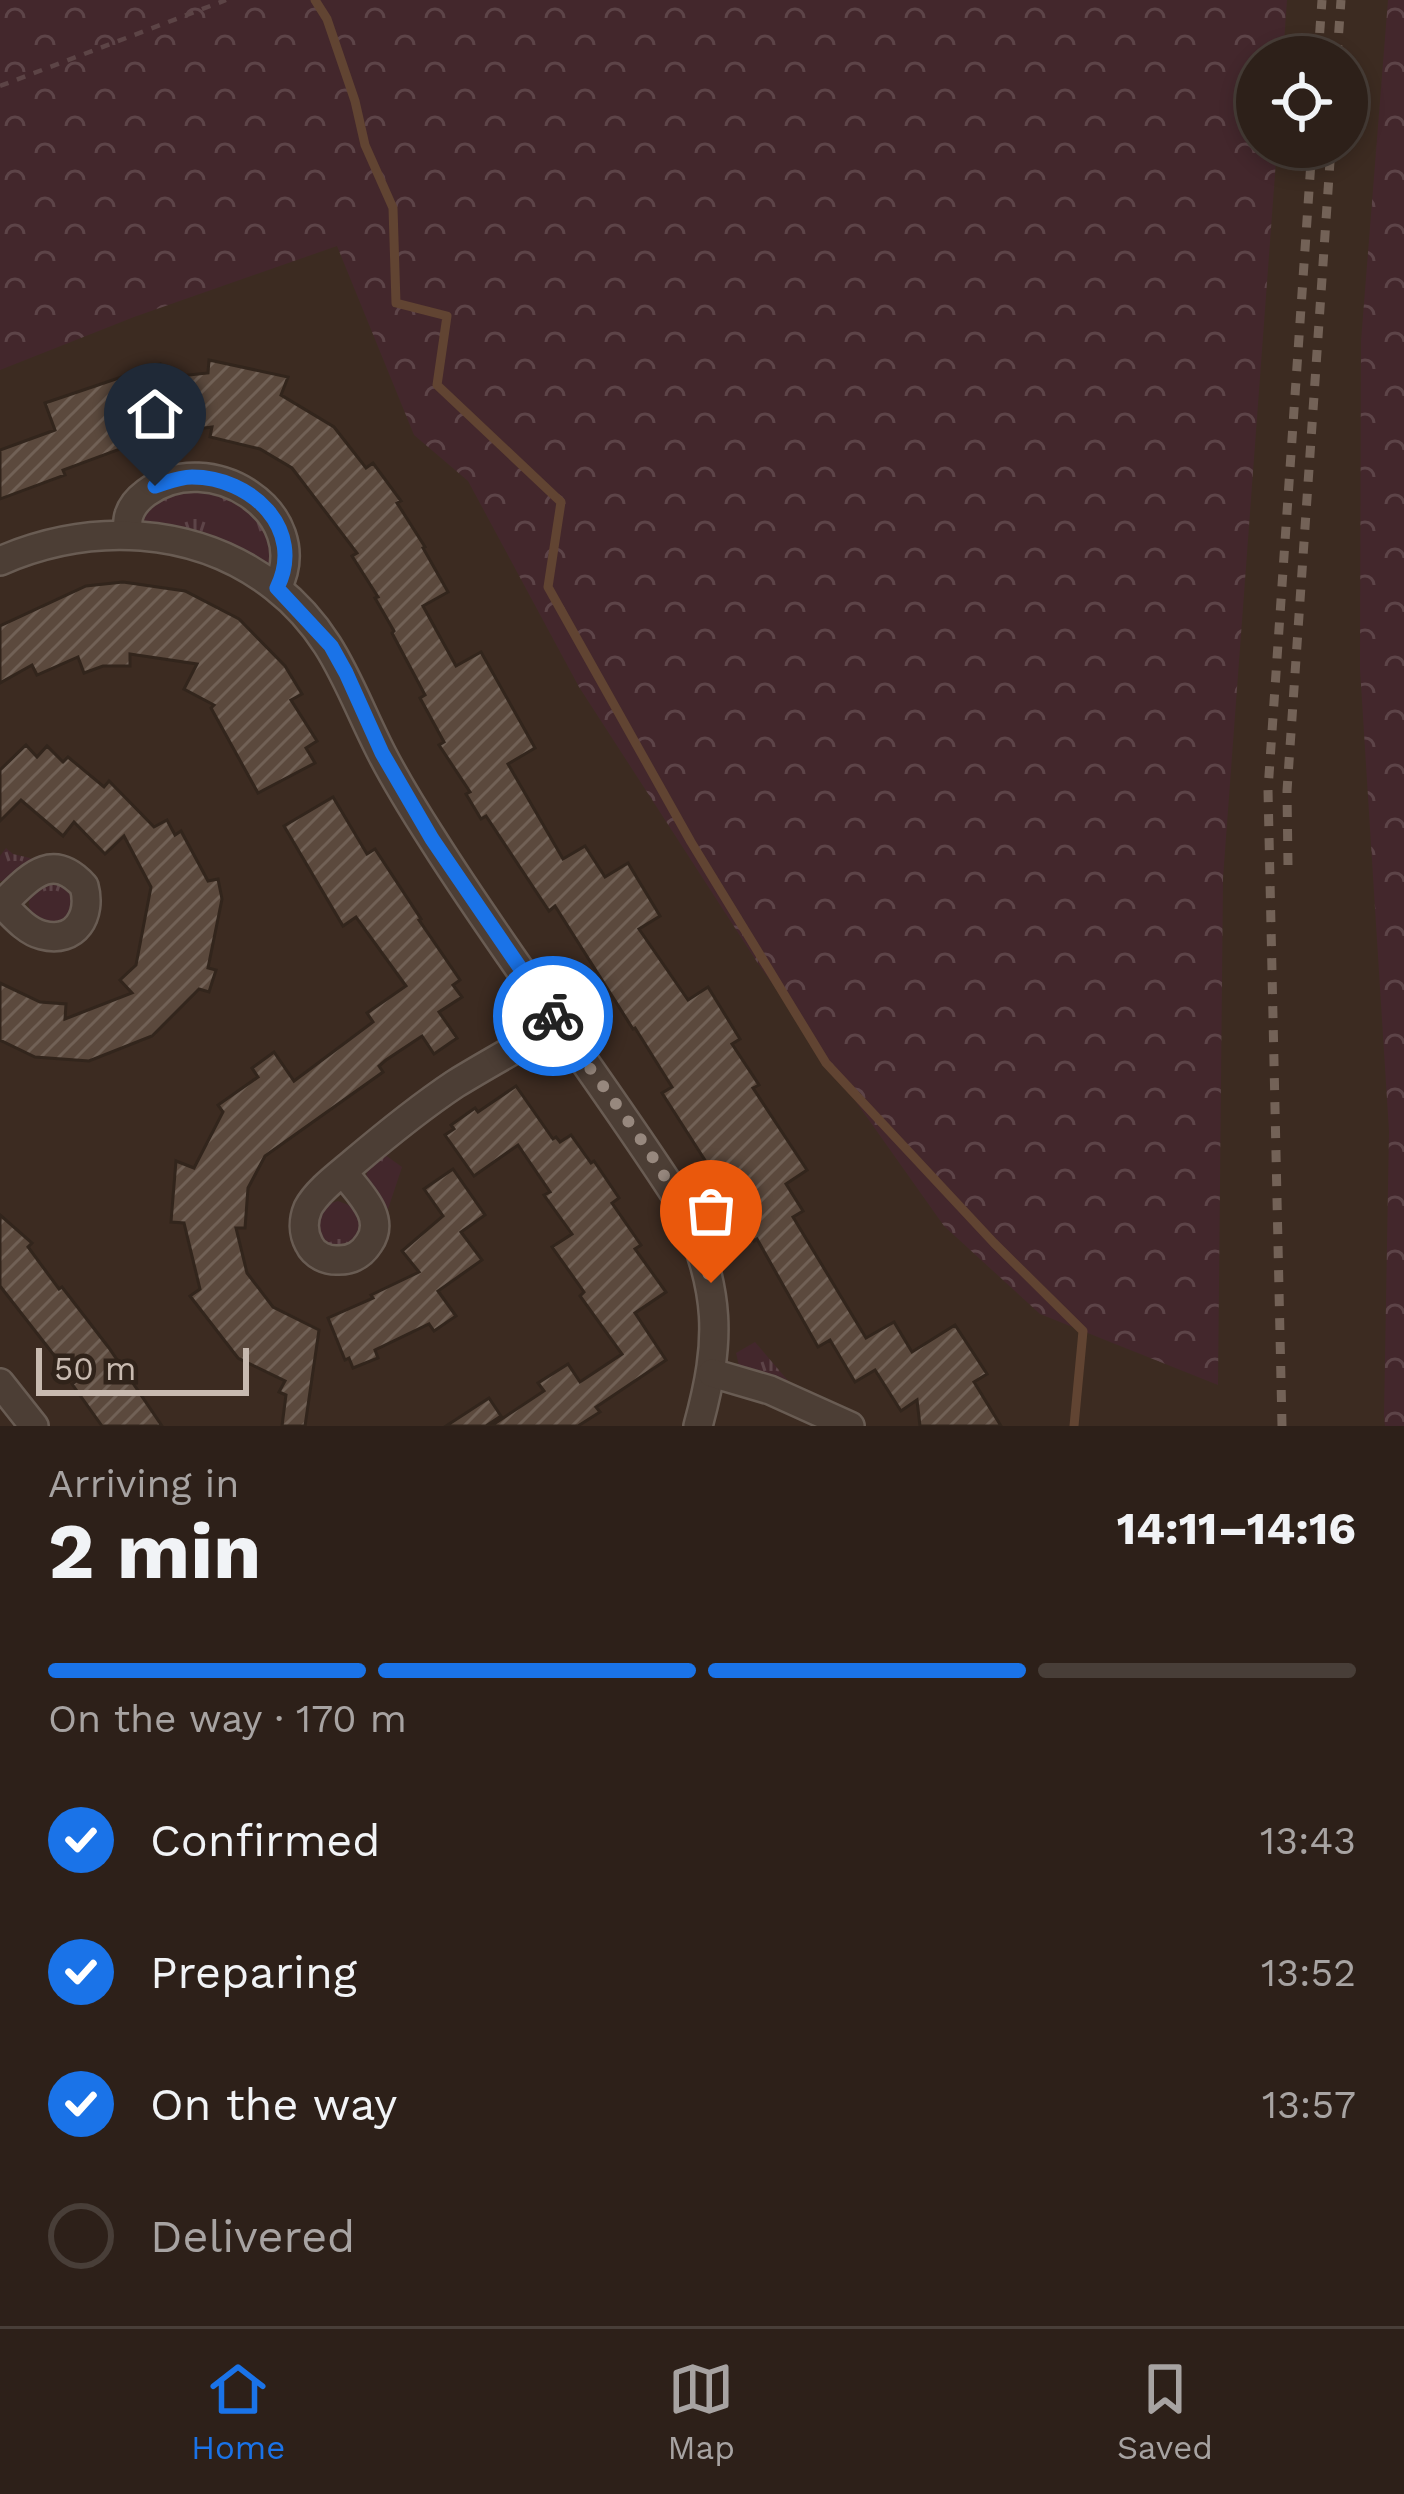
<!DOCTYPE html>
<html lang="en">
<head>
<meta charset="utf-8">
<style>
  :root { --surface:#2d2019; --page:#352822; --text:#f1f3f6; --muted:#a7a3a2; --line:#483e38; --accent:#1a73e8 }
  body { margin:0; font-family:"Work Sans",sans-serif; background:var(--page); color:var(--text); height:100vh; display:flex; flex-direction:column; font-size:45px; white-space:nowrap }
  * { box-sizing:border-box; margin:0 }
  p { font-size:39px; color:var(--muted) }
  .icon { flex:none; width:66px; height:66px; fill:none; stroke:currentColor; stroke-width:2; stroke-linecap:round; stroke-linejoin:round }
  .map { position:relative; height:1426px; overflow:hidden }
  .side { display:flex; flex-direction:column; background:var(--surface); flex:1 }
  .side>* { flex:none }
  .controls { position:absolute; left:1236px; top:36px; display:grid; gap:24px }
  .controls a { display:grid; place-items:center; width:132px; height:132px; border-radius:50%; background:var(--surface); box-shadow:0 6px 18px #0003,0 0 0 3px var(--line); font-size:60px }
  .scale { position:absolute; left:36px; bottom:30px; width:213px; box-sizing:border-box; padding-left:12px; border:6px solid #c8bab0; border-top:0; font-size:33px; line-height:42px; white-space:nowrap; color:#c8bab0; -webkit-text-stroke:9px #30231a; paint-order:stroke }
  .pin { position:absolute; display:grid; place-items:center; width:102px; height:102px; color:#fff; margin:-123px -51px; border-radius:50% 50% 50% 0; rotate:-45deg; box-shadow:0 0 12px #0007 }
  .pin .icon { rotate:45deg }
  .courier { position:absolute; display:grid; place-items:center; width:120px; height:120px; margin:-60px; border:9px solid #1a73e8; border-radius:50%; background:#fff; color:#222; box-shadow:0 3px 15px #0007 }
  .overview em { font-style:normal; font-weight:700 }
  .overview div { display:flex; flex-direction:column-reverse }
  .overview { display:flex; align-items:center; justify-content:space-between; height:204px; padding:0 48px }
  h1 { font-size:78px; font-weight:700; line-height:90px }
  .bar { display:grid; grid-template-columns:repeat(4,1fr); gap:18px 12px; align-content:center; height:144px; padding:0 48px }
  .bar i { height:15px; border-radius:9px; background:var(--line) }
  .bar .current { background:var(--accent) }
  .bar p { grid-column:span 4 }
  ol { padding:0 48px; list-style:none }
  li { display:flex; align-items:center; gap:36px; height:132px }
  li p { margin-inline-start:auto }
  li .icon { padding:12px; border-radius:50%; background:var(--accent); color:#fff; stroke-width:4 }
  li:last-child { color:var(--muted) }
  li i { width:66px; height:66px; border:6px solid var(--line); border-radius:50% }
  .dock { display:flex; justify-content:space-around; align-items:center; height:168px; border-top:3px solid var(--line); background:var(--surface); font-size:33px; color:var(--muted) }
  .dock a { display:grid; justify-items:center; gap:6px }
  .dock .current { color:var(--accent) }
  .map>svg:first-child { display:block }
  .grass { fill:url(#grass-tufts) }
  .forest { fill:url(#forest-crowns) }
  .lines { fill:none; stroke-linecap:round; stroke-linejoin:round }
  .stream { stroke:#614432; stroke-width:9 }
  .building { fill:url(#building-hatch); stroke:#32251c; stroke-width:3 }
  .street-casing { stroke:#695c53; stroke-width:32 }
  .path { stroke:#5c4446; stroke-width:4.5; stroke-dasharray:9 9; stroke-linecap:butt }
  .street { stroke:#4c3e35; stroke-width:27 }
  .rail { stroke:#736257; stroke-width:9; stroke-dasharray:12 12; stroke-linecap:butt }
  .done { stroke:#97887e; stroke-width:12; stroke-dasharray:0 21.6 }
  .route { stroke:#1a73e8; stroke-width:15 }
</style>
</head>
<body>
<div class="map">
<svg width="1404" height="1426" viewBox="0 0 1404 1426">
  <defs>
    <pattern id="grass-tufts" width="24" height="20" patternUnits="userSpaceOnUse" patternTransform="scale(3)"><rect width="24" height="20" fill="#43272c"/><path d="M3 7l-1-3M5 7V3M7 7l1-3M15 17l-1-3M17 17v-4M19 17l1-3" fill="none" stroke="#5d4448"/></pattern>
    <pattern id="forest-crowns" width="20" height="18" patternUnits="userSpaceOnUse" patternTransform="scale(3)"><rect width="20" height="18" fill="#43272c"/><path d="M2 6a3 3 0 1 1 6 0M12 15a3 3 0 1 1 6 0" fill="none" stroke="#5d4448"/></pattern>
    <pattern id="building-hatch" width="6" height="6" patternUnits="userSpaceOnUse" patternTransform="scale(3)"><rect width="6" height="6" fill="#5b493d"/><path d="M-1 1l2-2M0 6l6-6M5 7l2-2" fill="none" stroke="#716156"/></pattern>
  </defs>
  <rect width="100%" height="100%" fill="#3c2b21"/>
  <g class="grass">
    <path d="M214 490 244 504 271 535 273 564 264 567 147 525 143 518 146 506 171 492Z"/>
    <path d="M6 848 13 854 38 860 9 881H0V856Z"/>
    <circle cx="52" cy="903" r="23"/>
    <path d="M381 1152 402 1167 386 1215 366 1180 368 1166Z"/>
    <path d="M338 1201 356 1208 365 1225 358 1244 331 1250 317 1237 316 1218 329 1204Z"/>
    <path d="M755 1342 790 1383 784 1387 740 1370 736 1353Z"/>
  </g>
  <g class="forest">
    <path d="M0 0H1287L1283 57H1257V147H1277L1223 878 1218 1385 1040 1314 944 1226 757 962 579 687 468 481 414 435 337 246 134 317 0 370Z"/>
    <path d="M1388 0H1404V1426H1385L1384 1417 1389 1131 1360 669 1361 341Z"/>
  </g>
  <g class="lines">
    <path class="stream" d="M315 0 327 19 355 101 365 145 393 208 396 303 447 316 437 385 561 502 548 587 691 842 826 1063 994 1243 1083 1331 1074 1426"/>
  </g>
  <g class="building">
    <path d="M209 360 288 377 281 395 334 427 366 468 373 463 401 501 397 503 425 547 423 548 448 592 423 606 456 666 481 652 535 748 508 764 563 859 585 846 605 877 628 863 660 916 639 929 688 1000 708 987 740 1039 732 1044 759 1085 753 1088 807 1170 786 1184 803 1211 793 1217 866 1338 894 1322 912 1352 955 1325 987 1374 974 1382 1001 1426H920L917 1400 901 1411 875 1370 855 1382 830 1340 818 1347 757 1239 754 1241 740 1215 662 1093 672 1087 635 1028 633 1029 555 906 549 911 486 816 481 819 466 794 470 792 439 745 444 742 420 698 425 695 392 633 394 631 375 598 378 597 352 556 357 553 292 468 260 449 210 437 212 427 151 435 153 442 127 451 125 447 63 470 65 475 0 499V450L55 430 45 403 160 364 161 378 208 373Z"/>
    <path d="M123 582 185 591 239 619 285 666 302 694 291 700 317 741 306 748 315 763 258 793 211 708 214 705 184 689 197 664 130 654V666H103L84 673 78 657 37 675 32 665 0 683V626L86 586Z"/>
    <path d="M26 745 37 757 47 746 63 762 68 757 104 787 109 781 154 827 167 820 175 835 181 831 208 881 218 879 222 899 208 968 216 970 209 992 199 989 152 1036 89 1061 35 1057 0 1040V983L40 1002 66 1004 65 1019 132 993 120 980 136 965 151 887 124 836 105 854 74 822 63 836 21 800 0 821V770Z"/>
    <path d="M333 797 367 854 375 849 421 919 419 920 460 980 453 985 462 997 439 1012 457 1038 434 1054 422 1036 386 1060 379 1066 383 1072 265 1156 248 1188 245 1228H236L247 1273 273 1307 319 1330 305 1426H282L286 1395 279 1392 285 1381 238 1358 190 1296 200 1289 184 1223 171 1222 176 1161 194 1168 223 1112 218 1105 258 1077 252 1068 274 1052 294 1081 373 1022 367 1013 406 986 356 917 343 926 284 826Z"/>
    <path d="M516 1086 553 1139 556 1137 560 1142 571 1135 591 1163 594 1161 619 1198 612 1203 641 1245 635 1249 666 1292 635 1313 666 1360 596 1407 600 1412 578 1426H491L544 1391 538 1383 568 1364 580 1382 622 1354 580 1296 584 1292 552 1247 572 1234 544 1195 550 1192 518 1145 474 1176 445 1135 454 1129 451 1125 475 1108 478 1112Z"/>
    <path d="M453 1169 485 1215 461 1232 482 1260 438 1291 456 1316 434 1331 429 1324 375 1350 378 1358 353 1368 349 1358 345 1360 328 1318 373 1298 371 1295 419 1272 402 1251 443 1216 424 1189Z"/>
    <path d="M0 1215 32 1243 28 1247 59 1289 62 1287 109 1348 162 1426H102L72 1384 75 1382 0 1286Z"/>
    <path d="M489 1398 501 1416 486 1426H446Z"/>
  </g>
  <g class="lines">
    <g class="street-casing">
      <g id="street">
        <path d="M127 534C128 528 127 521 129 515 132 505 138 499 146 493 209 446 315 512 277 588"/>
        <path d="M0 561C90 522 195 525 275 587 335 634 349 690 382 754 397 783 415 812 433 840 512 965 604 1083 684 1208 720 1293 722 1338 698 1426"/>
        <path d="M0 902 2 904C13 915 26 931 42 935 76 944 92 915 84 886 51 850 29 878 2 904"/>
        <path d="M343 1172C358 1192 387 1217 369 1243 362 1254 353 1260 339 1260 327 1261 314 1255 309 1244 303 1233 303 1220 308 1208 317 1191 339 1175 353 1163 386 1135 419 1108 455 1084 489 1063 524 1044 559 1024"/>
        <path d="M712 1373 770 1390 850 1426"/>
        <path d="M0 1383 34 1426"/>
      </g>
    </g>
    <path class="path" d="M0 86 226 0"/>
    <use href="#street" class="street"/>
    <g class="rail">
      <path d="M1318 57 1322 0"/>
      <path d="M1337 57 1341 0"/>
      <path d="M1288 865 1287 791 1331 147"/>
      <path d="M1282 1426 1268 790 1312 147"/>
    </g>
  </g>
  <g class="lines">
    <path class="done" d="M553 1016C610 1101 685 1182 711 1283"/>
    <path class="route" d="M155 486C168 482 179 477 192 477 251 477 306 529 277 588L331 646 346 673 382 753 432 839 553 1016"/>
  </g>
</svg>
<div class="controls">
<a><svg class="icon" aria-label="locate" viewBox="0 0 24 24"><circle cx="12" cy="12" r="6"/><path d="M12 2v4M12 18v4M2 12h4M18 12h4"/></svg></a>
</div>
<div class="scale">50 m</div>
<div class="pin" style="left:711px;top:1283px;background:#ea580c"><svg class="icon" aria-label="bag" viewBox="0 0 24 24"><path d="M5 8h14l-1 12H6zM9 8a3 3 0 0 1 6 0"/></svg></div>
<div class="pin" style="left:155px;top:486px;background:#1f2937"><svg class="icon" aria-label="home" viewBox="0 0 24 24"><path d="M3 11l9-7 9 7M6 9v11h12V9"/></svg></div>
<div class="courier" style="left:553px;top:1016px"><svg class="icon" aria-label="bike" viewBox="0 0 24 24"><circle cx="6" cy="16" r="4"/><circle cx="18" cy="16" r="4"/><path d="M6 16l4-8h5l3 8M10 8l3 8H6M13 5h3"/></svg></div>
</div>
<section class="side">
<div class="overview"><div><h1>2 min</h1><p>Arriving in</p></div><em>14:11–14:16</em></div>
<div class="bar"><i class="current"></i><i class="current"></i><i class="current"></i><i></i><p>On the way · 170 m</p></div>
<ol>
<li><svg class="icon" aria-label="check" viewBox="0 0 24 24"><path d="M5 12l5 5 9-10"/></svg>Confirmed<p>13:43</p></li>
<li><svg class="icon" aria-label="check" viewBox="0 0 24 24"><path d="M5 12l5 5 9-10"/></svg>Preparing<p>13:52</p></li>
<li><svg class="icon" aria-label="check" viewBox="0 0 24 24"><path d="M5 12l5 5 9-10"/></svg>On the way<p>13:57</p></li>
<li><i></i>Delivered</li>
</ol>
</section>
<nav class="dock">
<a class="current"><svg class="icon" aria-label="home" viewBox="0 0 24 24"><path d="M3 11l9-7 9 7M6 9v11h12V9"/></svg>Home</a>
<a><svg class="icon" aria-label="map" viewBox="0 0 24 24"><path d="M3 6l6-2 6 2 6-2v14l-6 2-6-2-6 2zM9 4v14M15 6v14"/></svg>Map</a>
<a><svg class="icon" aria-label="saved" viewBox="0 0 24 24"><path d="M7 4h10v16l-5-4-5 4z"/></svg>Saved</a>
</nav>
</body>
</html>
